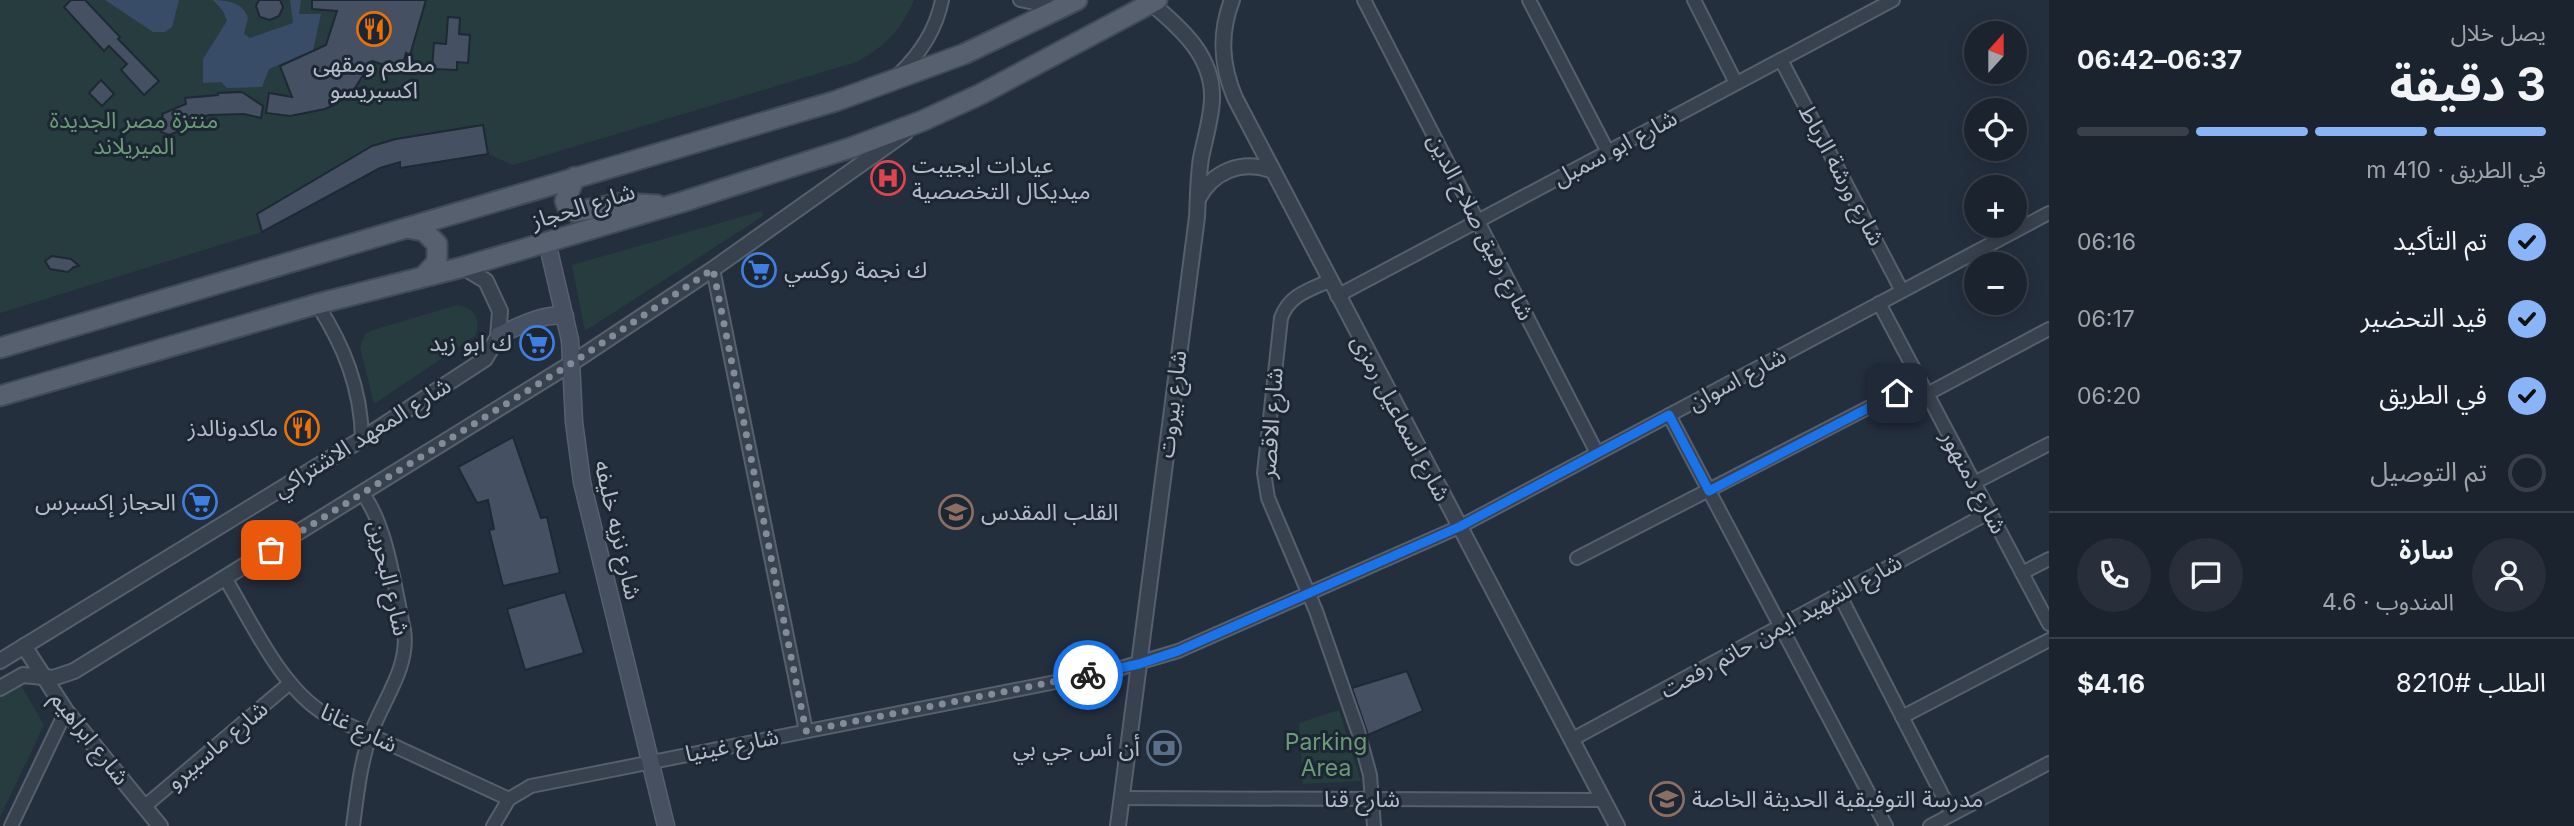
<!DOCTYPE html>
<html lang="ar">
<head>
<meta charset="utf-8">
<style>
  :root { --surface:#1b232e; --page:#282f3a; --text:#f1f3f6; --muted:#a0a4aa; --line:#39404a; --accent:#8ab4f8 }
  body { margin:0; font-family:Inter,"Noto Sans Arabic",sans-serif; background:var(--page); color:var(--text); direction:rtl; height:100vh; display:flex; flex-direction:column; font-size:26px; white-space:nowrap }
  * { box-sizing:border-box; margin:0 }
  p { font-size:23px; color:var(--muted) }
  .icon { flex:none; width:38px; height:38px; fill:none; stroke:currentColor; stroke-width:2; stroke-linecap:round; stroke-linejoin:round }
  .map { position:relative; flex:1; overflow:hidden; direction:ltr }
  .sheet { display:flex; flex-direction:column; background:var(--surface); width:525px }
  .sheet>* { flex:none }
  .needle { width:46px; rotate:21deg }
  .tools { position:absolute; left:1964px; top:21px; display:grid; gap:14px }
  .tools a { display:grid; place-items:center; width:63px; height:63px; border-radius:50%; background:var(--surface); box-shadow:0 4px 18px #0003,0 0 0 2px var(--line); font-size:35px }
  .pin { position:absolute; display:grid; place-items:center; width:60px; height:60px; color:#fff; margin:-30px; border-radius:14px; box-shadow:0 4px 10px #0006 }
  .courier { position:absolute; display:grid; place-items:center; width:70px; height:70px; margin:-35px; border:5px solid #1a73e8; border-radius:50%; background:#fff; color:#222; box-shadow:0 2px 9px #0007 }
  .head em { font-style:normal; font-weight:700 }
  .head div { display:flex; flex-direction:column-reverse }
  .head { display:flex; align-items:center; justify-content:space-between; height:119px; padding:0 28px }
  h1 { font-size:46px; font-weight:700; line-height:52px }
  .bar { display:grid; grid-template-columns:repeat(4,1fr); gap:10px 7px; align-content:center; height:84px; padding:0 28px }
  .bar i { height:9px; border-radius:5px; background:var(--line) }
  .bar .selected { background:var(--accent) }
  .bar p { grid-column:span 4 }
  .line { display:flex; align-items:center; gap:18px; padding:0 28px; border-top:2px solid var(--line) }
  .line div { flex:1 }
  .round { display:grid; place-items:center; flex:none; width:74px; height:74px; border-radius:37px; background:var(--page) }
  ol { padding:0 28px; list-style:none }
  li { display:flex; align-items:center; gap:21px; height:77px }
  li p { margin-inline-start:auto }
  li .icon { padding:7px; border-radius:50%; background:var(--accent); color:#111; stroke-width:4 }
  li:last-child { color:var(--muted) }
  li i { width:38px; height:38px; border:4px solid var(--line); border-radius:50% }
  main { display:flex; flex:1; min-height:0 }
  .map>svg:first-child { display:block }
  .green { fill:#263c3f }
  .water { fill:#394c67 }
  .building { fill:#455162; stroke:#1f2835; stroke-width:2 }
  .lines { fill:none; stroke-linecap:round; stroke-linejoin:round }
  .minor-casing { stroke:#565f6c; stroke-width:16 }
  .tertiary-casing { stroke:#565f6c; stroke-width:18 }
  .secondary-casing { stroke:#565f6c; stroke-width:19 }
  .primary-casing { stroke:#414a57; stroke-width:23 }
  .minor { stroke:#38414e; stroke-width:12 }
  .tertiary { stroke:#38414e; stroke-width:14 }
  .secondary { stroke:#465061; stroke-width:16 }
  .primary { stroke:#56606e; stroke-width:19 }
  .done { stroke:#828b98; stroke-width:7; stroke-dasharray:0 12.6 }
  .route { stroke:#1a73e8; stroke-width:9 }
  .labels { text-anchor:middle; stroke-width:6; stroke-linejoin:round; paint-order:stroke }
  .poi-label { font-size:23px; fill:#b4bcc9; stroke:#1d2633; text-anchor:start }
  .park-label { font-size:23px; fill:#6b9a76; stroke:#1d2633 }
  .street-label { font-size:23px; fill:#b4bcc9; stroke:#1d2633 }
</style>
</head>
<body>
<main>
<section class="sheet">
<div class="head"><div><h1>3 دقيقة</h1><p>يصل خلال</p></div><em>06:37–06:42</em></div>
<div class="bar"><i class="selected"></i><i class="selected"></i><i class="selected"></i><i></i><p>في الطريق · 410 m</p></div>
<ol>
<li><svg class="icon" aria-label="check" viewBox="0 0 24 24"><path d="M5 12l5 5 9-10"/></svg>تم التأكيد<p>06:16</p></li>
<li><svg class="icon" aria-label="check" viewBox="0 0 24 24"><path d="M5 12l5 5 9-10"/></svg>قيد التحضير<p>06:17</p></li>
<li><svg class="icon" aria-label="check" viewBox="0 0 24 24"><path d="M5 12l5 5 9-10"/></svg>في الطريق<p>06:20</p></li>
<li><i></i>تم التوصيل</li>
</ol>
<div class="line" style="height:126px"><a class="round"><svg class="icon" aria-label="person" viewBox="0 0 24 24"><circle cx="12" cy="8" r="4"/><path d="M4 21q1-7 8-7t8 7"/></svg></a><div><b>سارة</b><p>المندوب · 4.6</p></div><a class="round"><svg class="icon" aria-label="chat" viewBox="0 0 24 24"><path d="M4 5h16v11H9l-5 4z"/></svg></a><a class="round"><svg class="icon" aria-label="phone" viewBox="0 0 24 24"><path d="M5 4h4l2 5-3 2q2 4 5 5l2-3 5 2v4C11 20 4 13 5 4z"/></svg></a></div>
<div class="line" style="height:91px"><div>الطلب #8210</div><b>$4.16</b></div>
</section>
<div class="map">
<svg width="2049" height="826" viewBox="0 0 2049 826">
  <rect width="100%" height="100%" fill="#242f3e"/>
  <g class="green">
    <path d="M0 0H914C902 29 884 48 856 62L513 165 488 154 400 168 399 164 380 168 262 232 0 313Z"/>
    <path d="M762 211 763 216 585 331 572 265Z"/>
    <path d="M457 305C474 307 482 320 475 336L374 404 360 347 365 334 373 330Z"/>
    <path d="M20 684 44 725 0 817V697Z"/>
    <path d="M1339 710 1361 781 1303 784 1299 723Z"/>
  </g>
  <g class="water">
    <path d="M105 0H179L172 27 165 32H153Z"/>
    <path d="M213 0C227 0 244 3 248 18L244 34 250 38 293 23 290 0H301L299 14H321L313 50 269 69 262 87 227 88 221 82 203 83V59L227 21 223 11Z"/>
  </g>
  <g class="building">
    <path d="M71 0H85L120 37 118 39 159 81 144 95 121 70 127 64 109 46 104 51 64 7Z"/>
    <path d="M259 0H280L283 7 279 16 270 20 260 17 256 6Z"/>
    <path d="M312 0H426L410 55 406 53 401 70 372 61 355 88 336 104 325 109 290 116 266 113 269 93 292 97 280 66 326 45 337 11 312 9Z"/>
    <path d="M448 17 460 18 459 34 470 35 468 63 457 62V70L432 69 434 43 446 44Z"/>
    <path d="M101 80 114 94 102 106 89 93Z"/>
    <path d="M242 92 263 106 261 118 244 114 209 115 193 119 190 127 169 135 161 132 158 122 163 116 162 114 186 104 185 98 218 95V93Z"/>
    <path d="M483 125 488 154 400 168V162L380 168 262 232 257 214 372 146 396 139Z"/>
    <path d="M52 256 71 259 79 266 74 267 68 272 50 269 45 261Z"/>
    <path d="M513 437 541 518 547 517 560 573 503 586 489 530 494 529 488 500 477 503 458 467Z"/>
    <path d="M565 592 584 653 525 670 507 609Z"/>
    <path d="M1407 671 1423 711 1368 735 1352 688Z"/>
  </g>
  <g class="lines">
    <g class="minor-casing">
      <g id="minor">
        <path d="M1020 0 1057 8"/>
        <path d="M1364 0 1597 453"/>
        <path d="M1529 0 1608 152"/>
        <path d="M1694 0 1736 83"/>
        <path d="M1781 60 1902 291"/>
        <path d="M899 74C921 53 936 30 942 0"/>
        <path d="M713 269 806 731"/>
        <path d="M1329 281C1309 290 1289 295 1281 318L1264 473 1268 498 1316 611 1358 731 1370 775 1374 826"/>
        <path d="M1337 296 1893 0"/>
        <path d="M1879 303 2049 624"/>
        <path d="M317 304C344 346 361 388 362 439"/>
        <path d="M1927 394 2049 329"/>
        <path d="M1669 415 1886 826"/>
        <path d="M1974 483 2049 444"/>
        <path d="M1577 558 1920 381"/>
        <path d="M2022 573 2049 559"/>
        <path d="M225 578C251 621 281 688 325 714L509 799"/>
        <path d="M1839 594 1952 814"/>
        <path d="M1902 717 2049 640"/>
        <path d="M1571 740 1990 512"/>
        <path d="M1121 798 1603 800"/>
        <path d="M144 807 290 683"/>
        <path d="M11 826 66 711"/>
        <path d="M353 826C357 796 360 765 370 736 382 701 410 668 404 630 395 590 387 524 362 493"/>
        <path d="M493 826 509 799 531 786 1111 671 1178 651 1459 527 2049 213"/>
        <path d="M1930 826 2049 763"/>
      </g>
    </g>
    <g class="tertiary-casing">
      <g id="tertiary">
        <path d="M1232 0C1219 34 1221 65 1235 98L1617 826"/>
        <path d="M1198 199C1213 171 1241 160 1271 170"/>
        <path d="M24 646 66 711 160 826"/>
        <path d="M0 661 362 439 485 359 498 337 500 311 486 281 463 267"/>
        <path d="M0 688 23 675 53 678 74 671 572 363 713 269 905 133"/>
        <path d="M1118 826 1197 217C1198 197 1198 177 1201 158 1205 138 1211 120 1212 100 1214 57 1181 28 1151 3"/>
      </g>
    </g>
    <g class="secondary-casing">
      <g id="secondary">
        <path d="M547 242 570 340 574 422 582 482 666 826"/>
        <path d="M499 335C520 326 542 313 565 316"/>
      </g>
    </g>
    <g class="primary-casing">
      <g id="primary">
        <path d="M575 177 565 201 567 206 575 212 622 203 657 205"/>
        <path d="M407 228 424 231 437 244V262L424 276"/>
        <path d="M0 348 836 101 964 54 1077 0"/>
        <path d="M0 396 317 304 463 267 682 202 853 147 922 121 981 94 1157 0"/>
      </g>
    </g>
    <use href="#minor" class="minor"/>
    <use href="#tertiary" class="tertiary"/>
    <use href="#secondary" class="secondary"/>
    <use href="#primary" class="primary"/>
  </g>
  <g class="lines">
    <path class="done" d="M271 550 572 363 713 269 806 731 1088 675"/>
    <path class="route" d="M1088 675 1139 664 1178 651 1459 527 1669 415 1709 491 1897 393"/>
  </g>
  <defs>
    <g id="restaurant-ring" transform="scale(1.75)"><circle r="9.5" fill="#1d2633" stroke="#e8710a" stroke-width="1.5"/><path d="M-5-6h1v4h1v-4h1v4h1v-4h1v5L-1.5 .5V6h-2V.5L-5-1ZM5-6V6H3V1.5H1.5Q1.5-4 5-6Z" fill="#e8710a"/></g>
    <g id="hospital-ring" transform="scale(1.75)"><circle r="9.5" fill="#1d2633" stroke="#e0444e" stroke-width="1.5"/><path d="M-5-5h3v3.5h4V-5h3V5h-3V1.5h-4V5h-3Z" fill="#e0444e"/></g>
    <g id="supermarket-ring" transform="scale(1.75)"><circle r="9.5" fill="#1d2633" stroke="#3f7fe0" stroke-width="1.5"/><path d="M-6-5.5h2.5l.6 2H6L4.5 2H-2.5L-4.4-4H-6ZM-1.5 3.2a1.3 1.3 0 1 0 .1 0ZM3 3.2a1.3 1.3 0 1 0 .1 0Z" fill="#3f7fe0"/></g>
    <g id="school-ring" transform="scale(1.75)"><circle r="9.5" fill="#1d2633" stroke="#8d6e63" stroke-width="1.5"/><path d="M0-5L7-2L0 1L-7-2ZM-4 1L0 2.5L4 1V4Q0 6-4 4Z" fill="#8d6e63"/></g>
    <g id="bank-ring" transform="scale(1.75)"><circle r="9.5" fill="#1d2633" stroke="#5c6f8a" stroke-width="1.5"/><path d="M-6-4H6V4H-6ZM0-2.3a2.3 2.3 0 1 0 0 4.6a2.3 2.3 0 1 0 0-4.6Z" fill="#5c6f8a"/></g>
  </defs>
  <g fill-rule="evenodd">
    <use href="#restaurant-ring" x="374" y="29"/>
    <use href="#hospital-ring" x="888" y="178"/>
    <use href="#supermarket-ring" x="759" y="270"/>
    <use href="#supermarket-ring" x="537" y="343"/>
    <use href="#restaurant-ring" x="302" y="428"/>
    <use href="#supermarket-ring" x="200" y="502"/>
    <use href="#school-ring" x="956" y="512"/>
    <use href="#bank-ring" x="1164" y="748"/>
    <use href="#school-ring" x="1667" y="799"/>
  </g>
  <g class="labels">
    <g class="poi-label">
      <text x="374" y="72" text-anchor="middle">مطعم ومقهى<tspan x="374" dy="26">اكسبريسو</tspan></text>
      <text x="912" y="173">عيادات ايجيبت<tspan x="912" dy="26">ميديكال التخصصية</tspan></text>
      <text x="784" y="278">ك نجمة روكسي</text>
      <text x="512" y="351" text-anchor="end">ك ابو زيد</text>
      <text x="278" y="436" text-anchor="end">ماكدونالدز</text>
      <text x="176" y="510" text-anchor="end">الحجاز إكسبرس</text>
      <text x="981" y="520">القلب المقدس</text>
      <text x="1140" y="756" text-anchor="end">أن أس جي بي</text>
      <text x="1692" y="807">مدرسة التوفيقية الحديثة الخاصة</text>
    </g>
    <g class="park-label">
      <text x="134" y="128">منتزة مصر الجديدة<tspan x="134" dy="26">الميريلاند</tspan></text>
      <text x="1326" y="750">Parking<tspan x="1326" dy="26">Area</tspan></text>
    </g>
    <g class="street-label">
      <text transform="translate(1615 148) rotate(-28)" y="8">شارع ابو سمبل</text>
      <text transform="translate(1842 175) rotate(62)" y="8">شارع ورشة الرباط</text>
      <text transform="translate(583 206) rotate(-17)" y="8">شارع الحجاز</text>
      <text transform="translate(1481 227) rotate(63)" y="8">شارع رفيق صلاح الدين</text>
      <text transform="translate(1737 379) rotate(-28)" y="8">شارع اسوان</text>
      <text transform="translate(1172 404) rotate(-83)" y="8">شارع بيروت</text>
      <text transform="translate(1401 418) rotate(62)" y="8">شارع اسماعيل رمزى</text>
      <text transform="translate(1271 423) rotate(-86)" y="8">شارع الاقصر</text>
      <text transform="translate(362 437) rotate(-32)" y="8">شارع المعهد الاشتراكي</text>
      <text transform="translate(1974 482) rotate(62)" y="8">شارع دمنهور</text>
      <text transform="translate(618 530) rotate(77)" y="8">شارع نزيه خليفه</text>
      <text transform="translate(389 578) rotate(77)" y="8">شارع البحرين</text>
      <text transform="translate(1781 626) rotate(-29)" y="8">شارع الشهيد ايمن حاتم رفعت</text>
      <text transform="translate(359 728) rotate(26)" y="8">شارع غانا</text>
      <text transform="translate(90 738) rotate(52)" y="8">شارع ابراهيم</text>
      <text transform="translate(217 745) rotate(-40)" y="8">شارع ماسبيرو</text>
      <text transform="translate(732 745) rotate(-11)" y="8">شارع غينيا</text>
      <text x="1362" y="807">شارع قنا</text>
    </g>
  </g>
</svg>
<div class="tools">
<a><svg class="needle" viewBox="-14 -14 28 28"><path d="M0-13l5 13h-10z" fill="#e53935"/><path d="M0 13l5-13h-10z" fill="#a0a4aa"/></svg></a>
<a><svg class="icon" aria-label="locate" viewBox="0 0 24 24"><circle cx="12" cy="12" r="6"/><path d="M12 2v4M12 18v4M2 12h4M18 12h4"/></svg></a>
<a>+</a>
<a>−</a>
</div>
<div class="pin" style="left:271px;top:550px;background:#ea580c"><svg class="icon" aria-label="bag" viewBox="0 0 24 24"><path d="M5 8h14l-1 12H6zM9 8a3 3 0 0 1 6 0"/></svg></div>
<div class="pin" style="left:1897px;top:393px;background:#1f2937"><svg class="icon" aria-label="home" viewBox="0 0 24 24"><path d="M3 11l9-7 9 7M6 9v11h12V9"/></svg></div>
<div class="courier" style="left:1088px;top:675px"><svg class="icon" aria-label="bike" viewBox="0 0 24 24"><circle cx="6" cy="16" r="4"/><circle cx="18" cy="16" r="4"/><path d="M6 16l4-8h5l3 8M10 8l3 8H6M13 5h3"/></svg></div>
</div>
</main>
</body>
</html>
